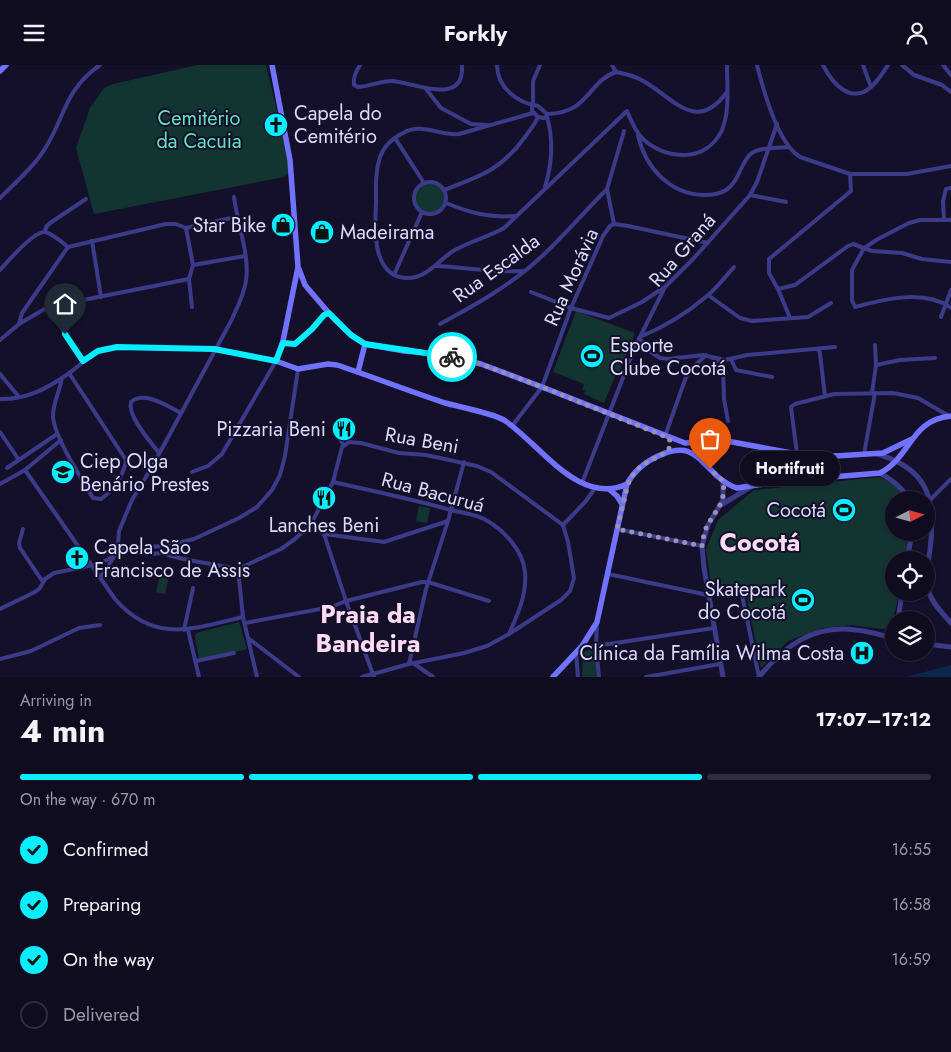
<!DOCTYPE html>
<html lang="en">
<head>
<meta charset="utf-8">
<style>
  :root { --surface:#0f0c20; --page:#181529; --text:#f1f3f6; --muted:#9b9ba5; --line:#2f2c3e; --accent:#06eeff }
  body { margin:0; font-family:Jost,sans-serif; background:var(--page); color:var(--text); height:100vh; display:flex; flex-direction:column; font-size:19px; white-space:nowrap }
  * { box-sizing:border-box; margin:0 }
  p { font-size:16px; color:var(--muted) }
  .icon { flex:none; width:28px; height:28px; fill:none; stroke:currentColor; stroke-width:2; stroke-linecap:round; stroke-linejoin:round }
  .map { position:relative; height:612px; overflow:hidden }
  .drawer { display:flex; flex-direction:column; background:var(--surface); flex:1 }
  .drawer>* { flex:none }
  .needle { width:32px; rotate:84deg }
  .fabs { position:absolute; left:885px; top:426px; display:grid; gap:10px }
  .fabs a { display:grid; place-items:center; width:50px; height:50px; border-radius:50%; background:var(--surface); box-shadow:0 1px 4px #0004,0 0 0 1px var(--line); font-size:25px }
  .pin { position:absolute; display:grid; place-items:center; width:42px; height:42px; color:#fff; margin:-51px -21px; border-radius:50% 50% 50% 0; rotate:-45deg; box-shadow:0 0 5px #0007 }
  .pin .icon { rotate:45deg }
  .courier { position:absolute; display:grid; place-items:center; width:50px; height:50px; margin:-25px; border:4px solid #06eeff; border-radius:50%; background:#fff; color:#222; box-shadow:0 1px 6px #0007 }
  .bubble { position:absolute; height:35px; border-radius:18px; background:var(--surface); box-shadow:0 1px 4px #0004,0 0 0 1px var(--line); font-size:16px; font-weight:700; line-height:35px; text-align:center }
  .summary em { font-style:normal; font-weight:700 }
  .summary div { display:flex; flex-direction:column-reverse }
  .summary { display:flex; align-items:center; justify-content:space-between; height:85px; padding:0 20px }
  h1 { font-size:32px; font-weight:700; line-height:38px }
  .bar { display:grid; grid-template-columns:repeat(4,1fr); gap:8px 5px; align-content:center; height:60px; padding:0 20px }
  .bar i { height:6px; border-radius:4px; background:var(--line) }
  .bar .current { background:var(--accent) }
  .bar p { grid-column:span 4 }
  ol { padding:0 20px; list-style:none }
  li { display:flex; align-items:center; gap:15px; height:55px }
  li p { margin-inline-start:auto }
  li .icon { padding:5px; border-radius:50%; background:var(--accent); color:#111; stroke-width:4 }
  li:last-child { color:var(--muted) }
  li i { width:28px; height:28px; border:2px solid var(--line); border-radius:50% }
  header { display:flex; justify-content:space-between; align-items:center; height:65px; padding:0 20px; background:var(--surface); font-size:22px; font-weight:700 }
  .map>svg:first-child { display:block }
  .green { fill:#133532 }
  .water { fill:#0c264e }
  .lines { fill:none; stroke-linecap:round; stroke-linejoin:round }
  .minor { stroke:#3b3b8a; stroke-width:4 }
  .tertiary { stroke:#3b3b8a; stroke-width:5 }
  .secondary { stroke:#7172ff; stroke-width:5.5 }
  .done { stroke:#9793b4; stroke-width:5; stroke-dasharray:0 9 }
  .route { stroke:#06eeff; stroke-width:6 }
  .labels { text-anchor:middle; stroke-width:4; stroke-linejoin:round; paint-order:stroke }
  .poi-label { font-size:20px; fill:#dddaff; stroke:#14102a; text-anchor:start }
  .park-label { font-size:20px; fill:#63e2be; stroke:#14102a }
  .street-label { font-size:20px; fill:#dddaff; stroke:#14102a }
  .district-label { font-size:25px; font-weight:bold; fill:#ffdcf3; stroke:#14102a }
</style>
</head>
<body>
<header><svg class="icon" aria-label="menu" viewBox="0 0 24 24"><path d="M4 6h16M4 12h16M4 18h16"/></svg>Forkly<svg class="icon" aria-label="person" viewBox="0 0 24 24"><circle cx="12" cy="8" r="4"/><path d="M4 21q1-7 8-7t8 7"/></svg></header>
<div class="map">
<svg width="951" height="612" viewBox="0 0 951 612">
  <rect width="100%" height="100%" fill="#14102a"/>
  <g class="green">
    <path d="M198 0H266L289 96V107L284 112 94 149 76 83 90 43 104 23 113 19Z"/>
    <circle cx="430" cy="133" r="15"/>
    <path d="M576 246 635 268 618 310 616 309 604 338 584 329 585 326 582 325 584 319 553 307Z"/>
    <path d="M880 412 897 422 906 435H894V468H909L905 495H894V528H899L893 556 888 562 882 564 851 560 823 563 788 576 761 603 744 519 712 526 706 484 718 455 754 425Z"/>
    <path d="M419 441 430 443 427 458 416 456Z"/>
    <path d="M160 510 169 512 165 529 156 527Z"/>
    <path d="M239 557 247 584 199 595 195 572 196 568Z"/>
    <path d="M590 584 595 589 598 612H582L583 589 585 586Z"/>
  </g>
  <path class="water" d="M951 600V612H906Z"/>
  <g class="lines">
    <g class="minor">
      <path d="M360 0C356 7 353 12 354 20L358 22C370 22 381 15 393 16 415 18 465 42 462 0"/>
      <path d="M497 0C497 22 517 38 538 41L547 49"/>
      <path d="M612 0 616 7"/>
      <path d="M757 0C763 24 778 79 800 92L850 109H907L951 101"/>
      <path d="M823 0C832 18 851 40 871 22 878 16 883 7 888 0"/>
      <path d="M863 0 871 22"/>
      <path d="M902 0 914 10 942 20 951 27"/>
      <path d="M943 0 951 10"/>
      <path d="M426 24 441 43 471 59 488 60"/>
      <path d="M533 40V16L540 0"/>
      <path d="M532 41V46L538 52 544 53 547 51"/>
      <path d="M533 48 459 69C440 71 421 57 403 68 393 73 384 81 380 92 375 107 376 123 376 138 375 162 371 212 407 213 427 214 439 194 455 185 471 176 488 172 504 163L627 46C631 56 636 68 644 75 668 96 707 97 722 65 730 46 727 20 727 0"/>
      <path d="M547 49C590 48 587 17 616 7 626 9 636 11 645 17 675 35 697 68 727 27"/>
      <path d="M638 70C645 102 669 129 704 130 711 130 720 129 726 125 740 116 741 95 752 88 761 82 778 83 789 82"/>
      <path d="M395 73 424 118"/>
      <circle cx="430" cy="133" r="16"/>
      <path d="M545 122C552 99 554 76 547 52"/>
      <path d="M444 125C481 111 501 105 525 72 530 65 535 59 538 52"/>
      <path d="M750 130 786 137"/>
      <path d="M0 133C13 120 29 106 40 91 65 58 61 27 100 0"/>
      <path d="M446 138C471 148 488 153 516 151"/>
      <path d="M944 154 943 136 946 124 951 123"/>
      <path d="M951 155H920L909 158 878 174 864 183 852 205V235L855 242C884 234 925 224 951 243"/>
      <path d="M614 159 607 124 624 66"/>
      <path d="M186 163 193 200 189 214 192 242"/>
      <path d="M45 167 46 162 50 158 86 134"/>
      <path d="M92 176 101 232"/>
      <path d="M193 200 245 191"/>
      <path d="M435 201C465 202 494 208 523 206"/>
      <path d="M0 205C7 197 34 166 45 167 53 169 62 177 68 182"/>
      <path d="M394 210 422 147"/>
      <path d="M778 224 795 220 848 181 853 179 872 186 902 188 922 194 951 197"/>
      <path d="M531 227 571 243 609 253 642 237 663 223"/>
      <path d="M708 230 740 253 752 256 808 252 831 238"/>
      <path d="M48 242 83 296"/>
      <path d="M941 252 951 225"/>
      <path d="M790 253 778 224 769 208V194L851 126 850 109"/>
      <path d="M19 259 22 248 68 182 166 159H176L186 163 236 152"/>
      <path d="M440 259C475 240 511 220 540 193 563 172 584 147 607 124"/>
      <path d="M640 272C664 262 687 248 707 231 717 223 725 212 734 202"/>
      <path d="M639 273 651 287 660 293 668 294 703 290 725 295 747 290 835 282"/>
      <path d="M0 275 19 259 48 242 189 214"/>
      <path d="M283 278 295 279 313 264 324 250 329 248"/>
      <path d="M875 280 876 300"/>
      <path d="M816 284 819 285 820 289 825 331"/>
      <path d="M711 292 721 298 723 302 724 334 728 356"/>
      <path d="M731 294 736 305 772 312"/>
      <path d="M0 309 19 332"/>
      <path d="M62 313C60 325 53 338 53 351 54 372 82 414 93 433L101 434C112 427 125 408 126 395L69 308"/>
      <path d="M872 328 876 300 900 295 935 293"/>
      <path d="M0 334C26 335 48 323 68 309 82 299 91 288 107 283L215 284 276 296 222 389 208 401 192 407"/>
      <path d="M512 361 542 322 571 243 603 171 610 161 614 159 628 161 708 178"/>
      <path d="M0 367 19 395"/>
      <path d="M337 370 343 379"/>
      <path d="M665 371 686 312 691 304 706 290"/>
      <path d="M159 388C151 377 127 351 131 337 144 325 167 341 181 348"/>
      <path d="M797 389 791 342 795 339 834 329 893 328 918 333 949 351"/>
      <path d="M864 389 875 328"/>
      <path d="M7 403 57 369"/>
      <path d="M25 405 115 534C154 579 193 564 243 552"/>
      <path d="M333 417C373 426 412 434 451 445 462 448 474 449 484 454 503 464 523 485 525 507 527 529 518 549 509 569"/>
      <path d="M582 418 635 282 665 222 694 193 750 130 757 117 777 59"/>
      <path d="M0 419 25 405 61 375"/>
      <path d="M930 435 951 414"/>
      <path d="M311 459 324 469 384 477 448 456"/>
      <path d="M563 460 586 436 595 423"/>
      <path d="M23 464 19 478 20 483 43 517"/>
      <path d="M617 464 702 481"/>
      <path d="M324 469 346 536 374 612"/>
      <path d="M143 483 153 489 166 487"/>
      <path d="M119 485 118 479 119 466 132 435 152 402 231 256C237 243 244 230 246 216 250 190 237 158 234 132"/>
      <path d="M166 487 168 490 183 494 238 504 281 484 295 474 311 459 333 417 342 382 349 377 361 378 399 388 426 390 477 401 491 407 563 460"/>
      <path d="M238 504 243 552 257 612"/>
      <path d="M608 509 708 530 739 526 742 530 759 612"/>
      <path d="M100 513 114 492"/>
      <path d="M0 544 35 527 40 523 45 514 54 508 98 499 109 494 119 485 127 483 164 481 194 474 239 453 257 442 272 425 280 410 285 391 298 304"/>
      <path d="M245 558 331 542 346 536 422 517H428L489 536"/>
      <path d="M597 559 596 581 599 612"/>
      <path d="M184 565 193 523"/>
      <path d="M188 565 199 612"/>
      <path d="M248 573 299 612"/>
      <path d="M582 581H596L714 563"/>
      <path d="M576 587 578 612"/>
      <path d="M0 594 31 586 79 563 100 560"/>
      <path d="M196 596 234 588"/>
      <path d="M413 598 433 612"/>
      <path d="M409 599 426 524 448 456 464 397"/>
      <path d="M362 612 409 599 464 588 487 581 509 569 561 535 570 526 574 513 568 477 563 460"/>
      <path d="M646 612 720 599"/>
    </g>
    <g class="tertiary">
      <path d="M877 389C930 404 936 436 930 485 928 499 925 513 929 527 932 538 943 549 951 558"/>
      <path d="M880 408C893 416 902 422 910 435"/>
      <path d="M721 440 752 421"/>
      <path d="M907 495 912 468"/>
      <path d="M898 555 902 528"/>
      <path d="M926 579 951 582"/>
      <path d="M723 612 704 503 702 481 708 460 723 435V416"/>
      <path d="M759 612C784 581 814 559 856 565 868 566 881 570 894 573"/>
    </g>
    <g class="secondary">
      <path d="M272 0 290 95 298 202 283 276 276 296 298 304 328 299 337 300C373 312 409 326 445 338 460 342 492 348 504 355 539 378 579 442 627 419"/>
      <path d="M0 6 6 0"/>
      <path d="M299 204 305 220 334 254 351 270 365 279 404 286 440 289 481 299 542 322 685 378 727 376 797 389 836 391 883 388 912 374"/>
      <path d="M358 307 365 279"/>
      <path d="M836 411 831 406 830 399 836 391"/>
      <path d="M610 425 617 431 622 439"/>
      <path d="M553 612 582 581 597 557 627 419C634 406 645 397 658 391 690 377 695 390 717 411 723 416 729 421 737 423L783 416 880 408C912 391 910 355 951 351"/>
    </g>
  </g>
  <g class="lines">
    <path class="done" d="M452 292 481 299 542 322 669 373 671 379C668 391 648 394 639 403 634 407 631 413 628 419L617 464 702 481C703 474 704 467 707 461 717 443 726 438 723 416L710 404"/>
    <path class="route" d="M65 269 83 296 98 286 117 282 214 284 276 296 283 278 295 279 312 264 324 250 329 248 351 270 365 279 452 292"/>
  </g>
  <defs>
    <g id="church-disc" transform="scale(1.25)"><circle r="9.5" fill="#06eeff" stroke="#14102a"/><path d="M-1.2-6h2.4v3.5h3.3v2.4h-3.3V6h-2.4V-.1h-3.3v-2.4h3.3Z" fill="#111"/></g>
    <g id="shop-disc" transform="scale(1.25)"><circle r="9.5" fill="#06eeff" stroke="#14102a"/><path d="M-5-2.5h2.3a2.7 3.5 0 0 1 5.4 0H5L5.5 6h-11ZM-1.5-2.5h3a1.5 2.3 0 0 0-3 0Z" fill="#111"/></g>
    <g id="stadium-disc" transform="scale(1.25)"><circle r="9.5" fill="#06eeff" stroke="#14102a"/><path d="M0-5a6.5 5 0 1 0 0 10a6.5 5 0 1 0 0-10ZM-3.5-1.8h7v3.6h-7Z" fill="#111"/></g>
    <g id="restaurant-disc" transform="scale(1.25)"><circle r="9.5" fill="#06eeff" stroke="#14102a"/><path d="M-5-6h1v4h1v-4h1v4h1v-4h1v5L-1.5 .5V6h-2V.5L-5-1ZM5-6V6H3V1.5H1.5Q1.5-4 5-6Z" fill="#111"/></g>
    <g id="school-disc" transform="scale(1.25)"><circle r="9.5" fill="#06eeff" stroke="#14102a"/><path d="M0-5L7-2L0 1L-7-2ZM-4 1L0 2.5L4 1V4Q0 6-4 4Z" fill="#111"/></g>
    <g id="hospital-disc" transform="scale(1.25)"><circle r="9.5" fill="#06eeff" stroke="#14102a"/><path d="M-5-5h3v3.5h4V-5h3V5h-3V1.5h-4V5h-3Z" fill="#111"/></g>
  </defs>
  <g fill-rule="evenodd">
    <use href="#church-disc" x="276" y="60"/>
    <use href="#shop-disc" x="283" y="160"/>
    <use href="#shop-disc" x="322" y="167"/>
    <use href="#stadium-disc" x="592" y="291"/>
    <use href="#restaurant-disc" x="344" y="364"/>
    <use href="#school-disc" x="63" y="407"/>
    <use href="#restaurant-disc" x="324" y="433"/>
    <use href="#stadium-disc" x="844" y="445"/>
    <use href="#church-disc" x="77" y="493"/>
    <use href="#stadium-disc" x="803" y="535"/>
    <use href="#hospital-disc" x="862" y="588"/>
  </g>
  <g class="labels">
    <g class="poi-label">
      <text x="294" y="55">Capela do<tspan x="294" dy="23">Cemitério</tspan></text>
      <text x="266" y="167" text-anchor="end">Star Bike</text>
      <text x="340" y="174">Madeirama</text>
      <text x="610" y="287">Esporte<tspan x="610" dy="23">Clube Cocotá</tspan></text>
      <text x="326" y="371" text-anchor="end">Pizzaria Beni</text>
      <text x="80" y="403">Ciep Olga<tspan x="80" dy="23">Benário Prestes</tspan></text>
      <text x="826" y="452" text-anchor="end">Cocotá</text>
      <text x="324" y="467" text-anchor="middle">Lanches Beni</text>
      <text x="94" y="489">Capela São<tspan x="94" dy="23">Francisco de Assis</tspan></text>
      <text x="786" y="531" text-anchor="end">Skatepark<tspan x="786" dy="23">do Cocotá</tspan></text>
      <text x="844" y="595" text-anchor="end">Clínica da Família Wilma Costa</text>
    </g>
    <g class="park-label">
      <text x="199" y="60">Cemitério<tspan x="199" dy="23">da Cacuia</tspan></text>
    </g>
    <g class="street-label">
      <text transform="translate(682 185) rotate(-49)" y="7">Rua Graná</text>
      <text transform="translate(496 203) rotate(-36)" y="7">Rua Escalda</text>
      <text transform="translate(571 212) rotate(-66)" y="7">Rua Morávia</text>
      <text transform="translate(422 375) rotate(10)" y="7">Rua Beni</text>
      <text transform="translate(433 427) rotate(15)" y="7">Rua Bacuruá</text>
    </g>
    <g class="district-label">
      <text x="760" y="486">Cocotá</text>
      <text x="368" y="558">Praia da<tspan x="368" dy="29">Bandeira</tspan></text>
    </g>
  </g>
</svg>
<div class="fabs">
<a><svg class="needle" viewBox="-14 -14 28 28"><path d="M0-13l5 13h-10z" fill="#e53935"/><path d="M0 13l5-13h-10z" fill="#9b9ba5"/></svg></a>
<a><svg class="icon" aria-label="locate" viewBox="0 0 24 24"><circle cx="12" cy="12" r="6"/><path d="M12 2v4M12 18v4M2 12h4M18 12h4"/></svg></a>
<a><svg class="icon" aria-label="layers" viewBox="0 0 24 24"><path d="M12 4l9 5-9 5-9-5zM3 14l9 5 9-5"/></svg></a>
</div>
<div class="pin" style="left:710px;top:404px;background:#ea580c"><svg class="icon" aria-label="bag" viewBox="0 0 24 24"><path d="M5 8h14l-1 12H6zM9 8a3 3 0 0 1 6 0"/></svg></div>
<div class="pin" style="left:65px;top:269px;background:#1f2937"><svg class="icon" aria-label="home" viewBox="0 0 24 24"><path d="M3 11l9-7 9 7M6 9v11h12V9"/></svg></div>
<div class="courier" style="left:452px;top:292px"><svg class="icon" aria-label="bike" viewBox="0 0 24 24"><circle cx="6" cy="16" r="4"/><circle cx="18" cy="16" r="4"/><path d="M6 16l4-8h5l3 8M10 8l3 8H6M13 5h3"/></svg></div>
<div class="bubble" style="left:740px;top:386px;width:100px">Hortifruti</div>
</div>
<section class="drawer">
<div class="summary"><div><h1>4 min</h1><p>Arriving in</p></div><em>17:07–17:12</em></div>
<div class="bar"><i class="current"></i><i class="current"></i><i class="current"></i><i></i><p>On the way · 670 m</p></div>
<ol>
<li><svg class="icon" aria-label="check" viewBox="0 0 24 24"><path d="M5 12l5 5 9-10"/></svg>Confirmed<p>16:55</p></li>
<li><svg class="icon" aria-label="check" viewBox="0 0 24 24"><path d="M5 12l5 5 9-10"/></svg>Preparing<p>16:58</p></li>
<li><svg class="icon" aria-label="check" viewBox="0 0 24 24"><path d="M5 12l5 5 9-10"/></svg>On the way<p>16:59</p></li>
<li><i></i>Delivered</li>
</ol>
</section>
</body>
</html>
